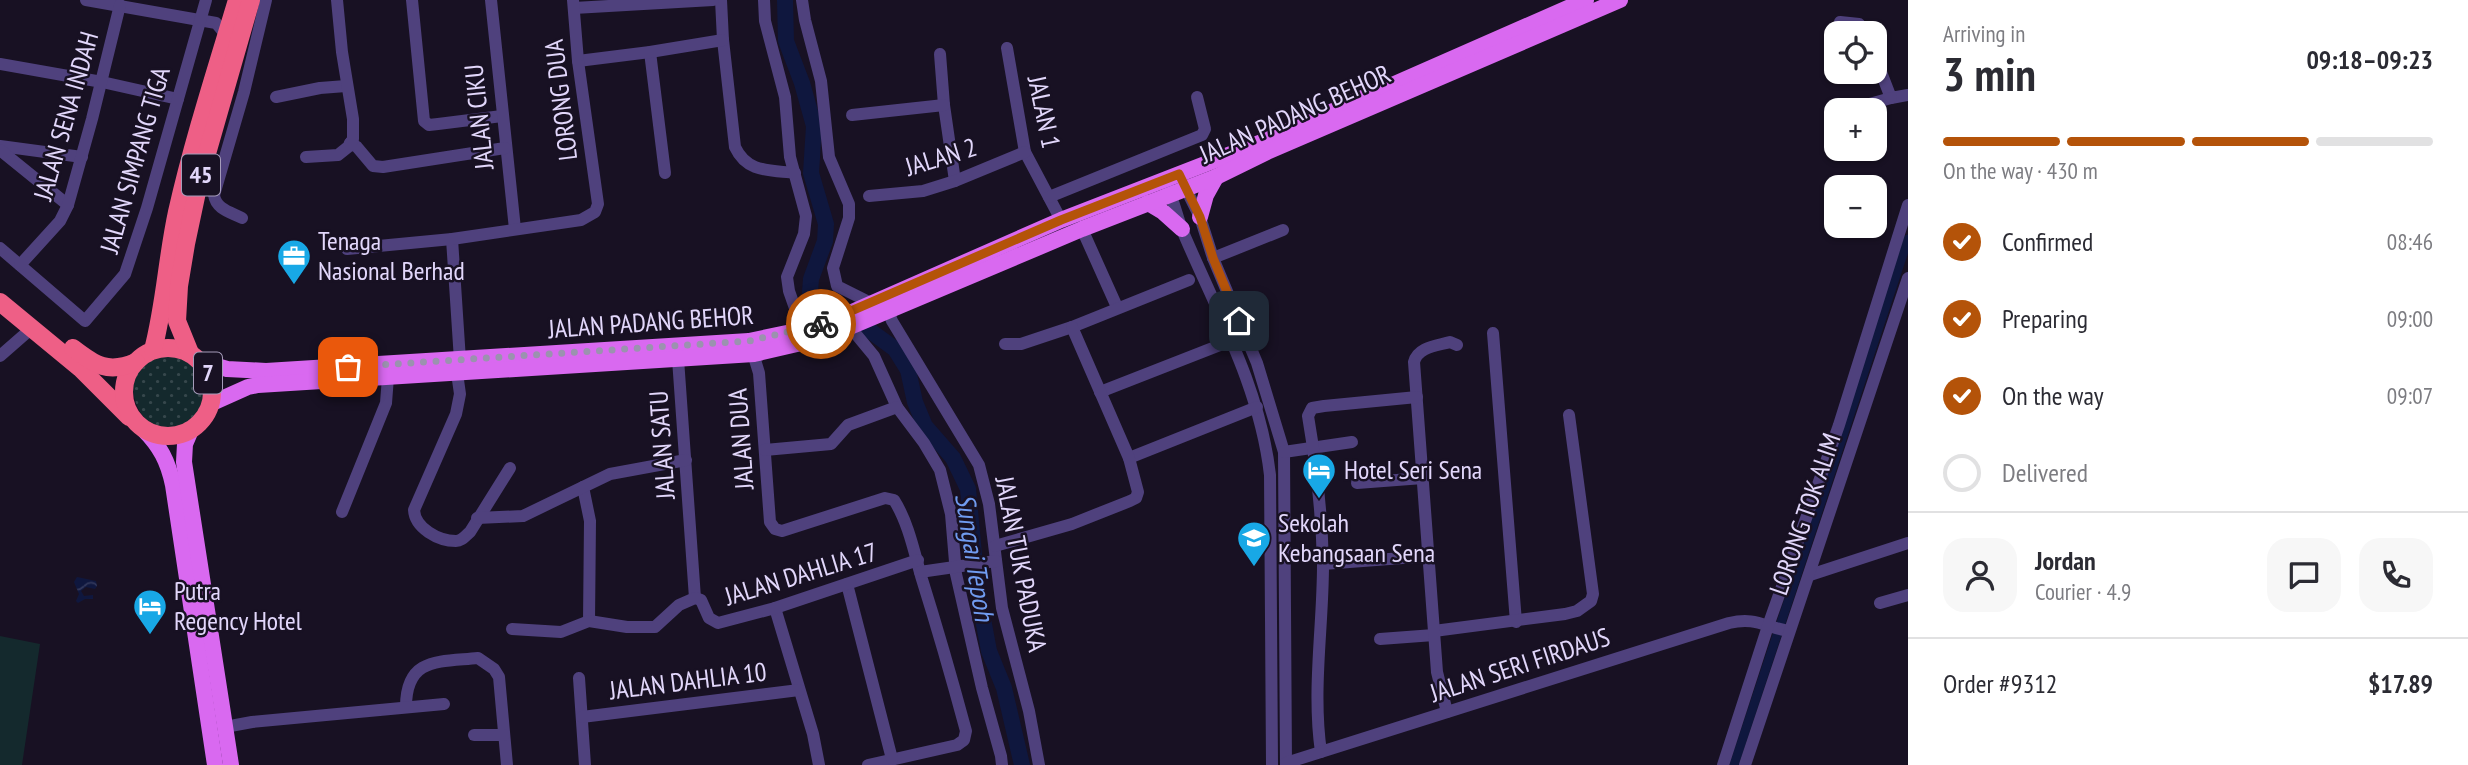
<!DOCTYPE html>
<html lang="en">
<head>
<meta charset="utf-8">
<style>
  :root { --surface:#fff; --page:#f7f7f7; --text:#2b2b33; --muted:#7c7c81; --line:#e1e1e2; --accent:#b45309 }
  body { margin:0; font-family:"PT Sans Narrow",sans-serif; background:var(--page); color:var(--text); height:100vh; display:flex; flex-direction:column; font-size:26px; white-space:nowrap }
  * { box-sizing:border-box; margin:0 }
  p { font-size:23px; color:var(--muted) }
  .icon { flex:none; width:38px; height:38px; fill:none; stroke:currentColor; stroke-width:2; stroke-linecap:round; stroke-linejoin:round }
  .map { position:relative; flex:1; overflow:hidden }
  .details { display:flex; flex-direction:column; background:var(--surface); width:560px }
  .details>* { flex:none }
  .tools { position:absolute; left:1824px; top:21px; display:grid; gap:14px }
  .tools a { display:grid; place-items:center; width:63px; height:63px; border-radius:14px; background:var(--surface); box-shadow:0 2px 5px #0004; font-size:35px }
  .pin { position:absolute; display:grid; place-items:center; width:60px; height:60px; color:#fff; margin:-30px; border-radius:14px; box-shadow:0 4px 10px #0006 }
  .courier { position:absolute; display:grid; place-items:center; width:70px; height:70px; margin:-35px; border:5px solid #b45309; border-radius:50%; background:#fff; color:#222; box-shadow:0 2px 9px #0007 }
  .overview em { font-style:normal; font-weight:600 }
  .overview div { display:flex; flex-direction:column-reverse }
  .overview { display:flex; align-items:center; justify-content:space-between; height:119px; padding:0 35px }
  h1 { font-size:46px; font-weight:600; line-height:52px }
  .bar { display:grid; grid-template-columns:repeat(4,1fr); gap:10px 7px; align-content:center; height:84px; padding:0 35px }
  .bar i { height:9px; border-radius:5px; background:var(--line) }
  .bar .current { background:var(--accent) }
  .bar p { grid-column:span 4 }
  .line { display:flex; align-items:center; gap:18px; padding:0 35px; border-top:2px solid var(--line) }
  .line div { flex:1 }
  .round { display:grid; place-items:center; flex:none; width:74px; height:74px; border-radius:21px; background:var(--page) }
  ol { padding:0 35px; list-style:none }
  li { display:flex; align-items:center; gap:21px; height:77px }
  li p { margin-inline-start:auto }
  li .icon { padding:7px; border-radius:50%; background:var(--accent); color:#fff; stroke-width:4 }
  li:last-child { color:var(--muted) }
  li i { width:38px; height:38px; border:4px solid var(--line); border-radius:50% }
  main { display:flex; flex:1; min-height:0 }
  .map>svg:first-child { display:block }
  .grass { fill:url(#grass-dots) }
  .pitch { fill:#14292d }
  .water { fill:url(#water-waves) }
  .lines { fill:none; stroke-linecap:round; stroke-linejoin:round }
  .canal { stroke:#0f173e; stroke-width:9 }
  .river { stroke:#0f173e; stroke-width:16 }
  .minor { stroke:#4f417d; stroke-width:12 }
  .major { stroke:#d969f0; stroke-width:16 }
  .highway { stroke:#ee5f86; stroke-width:18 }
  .done { stroke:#9b92af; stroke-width:7; stroke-dasharray:0 12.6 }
  .route { stroke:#b45309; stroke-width:9 }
  .labels { text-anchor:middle; stroke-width:5; stroke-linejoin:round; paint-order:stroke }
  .shield { fill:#181123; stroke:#a59cba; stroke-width:2 }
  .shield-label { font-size:24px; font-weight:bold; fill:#e2d7fb }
  .street-label { font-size:26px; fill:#e2d7fb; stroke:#181123 }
  .poi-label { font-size:26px; fill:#e2d7fb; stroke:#181123; text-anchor:start }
  .water-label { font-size:28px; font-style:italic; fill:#709bf0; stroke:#181123 }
</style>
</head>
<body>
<main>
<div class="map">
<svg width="1908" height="765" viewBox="0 0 1908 765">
  <defs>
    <pattern id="grass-dots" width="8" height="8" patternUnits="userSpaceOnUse" patternTransform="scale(1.75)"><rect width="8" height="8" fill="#14292d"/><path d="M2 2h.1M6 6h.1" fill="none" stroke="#36474c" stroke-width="1.8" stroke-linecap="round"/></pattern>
    <pattern id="water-waves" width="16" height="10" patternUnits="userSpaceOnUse" patternTransform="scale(1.75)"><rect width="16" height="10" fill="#0f173e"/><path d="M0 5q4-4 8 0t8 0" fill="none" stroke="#32385b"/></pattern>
  </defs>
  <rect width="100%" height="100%" fill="#181123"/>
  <path class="grass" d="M172 352C198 361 216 392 195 416 148 469 95 357 172 352Z"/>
  <path class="pitch" d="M0 636 40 644 22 765H0Z"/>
  <path class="water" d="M77 577 96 581 97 586 95 589 86 587 81 591 84 596 93 595V599H85L78 603 76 601 79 594 74 582Z"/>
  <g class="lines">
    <path class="canal" d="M1734 765 1908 239"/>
    <path class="river" d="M785 0 786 41 802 83 814 126 811 173 826 224 825 241 811 279 810 292 814 302 869 330 895 349 908 370 915 402 925 426 953 458 968 489 977 587 989 651 1004 688 1022 765"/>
    <g class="minor">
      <path d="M86 0 216 23 226 35"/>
      <path d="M412 0 424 121 429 125 438 124 502 116"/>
      <path d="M491 0 515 229"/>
      <path d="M721 0 723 40 735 147C747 173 770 170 795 173"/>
      <path d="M764 0 765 21 785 97 790 157 806 216 804 234 787 277 789 291 796 311 806 329"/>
      <path d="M802 0 805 20 821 81 829 157 849 204V218L833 268 837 286 871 303"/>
      <path d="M574 8 713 0"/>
      <path d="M1840 22 1859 24 1867 33"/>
      <path d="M1007 48 1025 152 1061 220"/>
      <path d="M650 52 665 173"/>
      <path d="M940 54 944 105 955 181"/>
      <path d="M1874 54 1891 98 1908 95"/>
      <path d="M578 61 650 52 723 40"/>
      <path d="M0 64 102 82 178 99"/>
      <path d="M276 97 320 88 346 86"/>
      <path d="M1848 110 1891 98"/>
      <path d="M852 115 944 105"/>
      <path d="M350 143 357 147 373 166 383 167 505 148"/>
      <path d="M0 146 82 157"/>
      <path d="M0 150 68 205"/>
      <path d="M306 157 338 155 348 147 353 139V119L342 52 337 0"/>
      <path d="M1182 181 1200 217 1213 258 1257 363 1284 452 1286 765"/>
      <path d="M1167 186C1174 201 1177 217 1183 232 1217 312 1260 387 1270 475L1272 765"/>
      <path d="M869 196 923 191 955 181 1025 152"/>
      <path d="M1049 197 1202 135 1205 129 1197 97"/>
      <path d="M242 218C230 212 216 209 214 195L244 92 266 0"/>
      <path d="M1082 229 1117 307"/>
      <path d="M452 239 460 360"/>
      <path d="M0 248 85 321 125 274 147 208 206 0"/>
      <path d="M347 249 452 239 581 220 595 212 598 204 578 61 573 0"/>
      <path d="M1213 258 1283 230"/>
      <path d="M20 265 60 221 68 205 92 119 120 5"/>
      <path d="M888 310 892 321 979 465 989 504 1002 608 1029 711 1039 765"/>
      <path d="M850 327 874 356 897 407 924 443 940 470 951 514 956 574 982 688 1001 756 1002 765"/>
      <path d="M1493 333 1516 622"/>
      <path d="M1005 344H1021L1072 327 1189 280"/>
      <path d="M751 347 759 373 770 522 775 529 782 531 885 498 894 500C908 522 914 551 921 576 937 627 952 679 966 731L964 740 957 745 868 765"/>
      <path d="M0 356 32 328"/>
      <path d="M678 359 695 598"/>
      <path d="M457 373 460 394 456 414 414 510C415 528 438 541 456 541 462 541 465 536 470 532L510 468"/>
      <path d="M1100 392 1233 340"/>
      <path d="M765 450 831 444 848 425 897 407"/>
      <path d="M1284 452 1352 442"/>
      <path d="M1129 458 1257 407"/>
      <path d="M1357 483 1423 478"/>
      <path d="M583 487 590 521 589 621"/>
      <path d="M342 512 386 403 388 377"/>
      <path d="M477 518 523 516 610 474 686 460"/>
      <path d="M995 546 1072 524 1130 501 1136 498 1138 492 1129 458 1072 327"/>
      <path d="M1323 564 1429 556"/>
      <path d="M920 572 996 561"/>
      <path d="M1810 575 1908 543"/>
      <path d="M847 584 892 759"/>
      <path d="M1880 603 1908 595"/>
      <path d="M775 608 813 734 819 765"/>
      <path d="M512 629 561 632 589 621 627 627H655L679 605 695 598 701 600 709 618 718 623 775 608 918 560"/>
      <path d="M1434 631 1565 614 1577 611 1591 601 1593 594 1569 415"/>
      <path d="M1380 639 1434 635"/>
      <path d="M579 678 585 765"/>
      <path d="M406 707C406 657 439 662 478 658L494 669 499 677 507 765"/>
      <path d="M1447 712 1437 672 1414 362C1418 347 1436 346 1450 342L1457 345"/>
      <path d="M582 717 799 690"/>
      <path d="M225 727 252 722 444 704"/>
      <path d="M474 735H504"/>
      <path d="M1321 752C1312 690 1323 627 1323 565 1322 517 1316 463 1308 416L1312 408 1324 406 1417 397"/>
      <path d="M1286 763 1729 623C1755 617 1763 626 1788 631"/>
      <path d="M1723 765 1768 626 1839 425 1908 205"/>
      <path d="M1745 765 1908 278"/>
    </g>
    <g class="major">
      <path d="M1148 203 1163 212 1182 229"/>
      <path d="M1200 217 1206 195 1216 177"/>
      <path d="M200 361 227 369 266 371 749 341 806 329 836 319 1061 220 1267 140 1586 0"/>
      <path d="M210 404 248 387 258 385 754 354 810 341 850 327 1082 229 1216 177 1267 152 1620 0"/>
      <path d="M143 429C160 446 168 461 173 485L215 765"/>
      <path d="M191 430 185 444 184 462 231 765"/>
    </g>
    <g class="highway">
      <path d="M0 302 80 368 129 417"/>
      <circle cx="168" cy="392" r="44"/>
      <path d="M73 348C95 365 108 374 136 362"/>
      <path d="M153 350C165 304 167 258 177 212 193 141 216 70 237 0"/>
      <path d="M190 353 177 321 179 286 186 244 200 178 251 0"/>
    </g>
  </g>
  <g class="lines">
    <path class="done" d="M348 367 749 341 821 324"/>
    <path class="route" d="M821 324 1061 220 1179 174 1200 217 1213 258 1239 321"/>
  </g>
  <defs>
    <g id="office-pin" transform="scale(1.75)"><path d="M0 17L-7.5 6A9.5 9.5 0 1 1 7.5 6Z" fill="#18a8e6" stroke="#181123"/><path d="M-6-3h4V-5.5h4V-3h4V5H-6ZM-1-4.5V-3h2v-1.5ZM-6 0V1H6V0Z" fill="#fff"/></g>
    <g id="hotel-pin" transform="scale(1.75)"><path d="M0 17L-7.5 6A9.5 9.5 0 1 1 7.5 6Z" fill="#18a8e6" stroke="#181123"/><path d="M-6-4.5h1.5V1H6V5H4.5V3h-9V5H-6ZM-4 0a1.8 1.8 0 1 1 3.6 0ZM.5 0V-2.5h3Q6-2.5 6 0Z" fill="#fff"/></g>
    <g id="school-pin" transform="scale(1.75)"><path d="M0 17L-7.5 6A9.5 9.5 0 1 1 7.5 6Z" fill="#18a8e6" stroke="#181123"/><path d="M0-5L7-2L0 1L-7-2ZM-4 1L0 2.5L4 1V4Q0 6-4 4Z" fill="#fff"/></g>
  </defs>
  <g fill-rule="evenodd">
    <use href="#office-pin" x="294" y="256"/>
    <use href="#hotel-pin" x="1319" y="470"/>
    <use href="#school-pin" x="1254" y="538"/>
    <use href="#hotel-pin" x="150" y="606"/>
  </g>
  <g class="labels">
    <g class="shield">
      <rect x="182" y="154.5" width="38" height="41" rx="5"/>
      <rect x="194" y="352.5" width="28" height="41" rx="5"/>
    </g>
    <g class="shield-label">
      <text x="201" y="183">45</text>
      <text x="208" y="381">7</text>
    </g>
    <g class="street-label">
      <text transform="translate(561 100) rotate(-97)" y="9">LORONG DUA</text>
      <text transform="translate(1044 112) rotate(78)" y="9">JALAN 1</text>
      <text transform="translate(1295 114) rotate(-24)" y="9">JALAN PADANG BEHOR</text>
      <text transform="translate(66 116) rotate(-74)" y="9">JALAN SENA INDAH</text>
      <text transform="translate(479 117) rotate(-96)" y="9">JALAN CIKU</text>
      <text transform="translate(941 157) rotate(-17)" y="9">JALAN 2</text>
      <text transform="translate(135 160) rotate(-74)" y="9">JALAN SIMPANG TIGA</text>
      <text transform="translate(651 322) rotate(-4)" y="9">JALAN PADANG BEHOR</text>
      <text transform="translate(741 439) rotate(-94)" y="9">JALAN DUA</text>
      <text transform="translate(662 445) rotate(-94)" y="9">JALAN SATU</text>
      <text transform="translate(1805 514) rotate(-71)" y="9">LORONG TOK ALIM</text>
      <text transform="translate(1021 564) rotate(79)" y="9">JALAN TUK PADUKA</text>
      <text transform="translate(801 574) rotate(-17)" y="9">JALAN DAHLIA 17</text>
      <text transform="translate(1520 665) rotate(-18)" y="9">JALAN SERI FIRDAUS</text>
      <text transform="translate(688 681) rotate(-7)" y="9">JALAN DAHLIA 10</text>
    </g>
    <g class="poi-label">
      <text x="318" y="250">Tenaga<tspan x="318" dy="30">Nasional Berhad</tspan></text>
      <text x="1344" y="479">Hotel Seri Sena</text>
      <text x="1278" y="532">Sekolah<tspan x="1278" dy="30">Kebangsaan Sena</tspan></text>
      <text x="174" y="600">Putra<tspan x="174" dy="30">Regency Hotel</tspan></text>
    </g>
    <g class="water-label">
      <text transform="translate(975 557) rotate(81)" y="10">Sungai Tepoh</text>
    </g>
  </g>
</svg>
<div class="tools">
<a><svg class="icon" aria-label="locate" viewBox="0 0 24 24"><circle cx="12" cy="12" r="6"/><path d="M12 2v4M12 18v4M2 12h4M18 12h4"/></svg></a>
<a>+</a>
<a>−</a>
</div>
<div class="pin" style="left:348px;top:367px;background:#ea580c"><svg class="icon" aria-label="bag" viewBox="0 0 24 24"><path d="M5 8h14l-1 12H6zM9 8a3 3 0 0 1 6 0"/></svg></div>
<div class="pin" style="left:1239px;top:321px;background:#1f2937"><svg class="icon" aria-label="home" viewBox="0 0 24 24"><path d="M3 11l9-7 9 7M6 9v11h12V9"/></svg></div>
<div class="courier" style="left:821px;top:324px"><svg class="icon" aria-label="bike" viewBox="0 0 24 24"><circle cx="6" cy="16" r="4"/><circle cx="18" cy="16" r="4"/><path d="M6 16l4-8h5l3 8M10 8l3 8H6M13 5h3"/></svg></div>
</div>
<section class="details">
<div class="overview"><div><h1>3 min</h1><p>Arriving in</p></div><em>09:18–09:23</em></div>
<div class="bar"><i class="current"></i><i class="current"></i><i class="current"></i><i></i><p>On the way · 430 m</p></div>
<ol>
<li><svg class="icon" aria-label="check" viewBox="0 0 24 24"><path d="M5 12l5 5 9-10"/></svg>Confirmed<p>08:46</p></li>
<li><svg class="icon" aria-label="check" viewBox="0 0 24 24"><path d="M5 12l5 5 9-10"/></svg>Preparing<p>09:00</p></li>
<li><svg class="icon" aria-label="check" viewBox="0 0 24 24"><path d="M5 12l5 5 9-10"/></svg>On the way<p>09:07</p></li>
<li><i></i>Delivered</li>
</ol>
<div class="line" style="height:126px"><a class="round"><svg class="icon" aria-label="person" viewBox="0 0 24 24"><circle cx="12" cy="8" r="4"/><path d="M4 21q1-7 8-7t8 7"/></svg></a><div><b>Jordan</b><p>Courier · 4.9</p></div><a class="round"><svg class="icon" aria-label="chat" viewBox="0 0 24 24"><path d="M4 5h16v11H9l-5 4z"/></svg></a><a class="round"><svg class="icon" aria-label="phone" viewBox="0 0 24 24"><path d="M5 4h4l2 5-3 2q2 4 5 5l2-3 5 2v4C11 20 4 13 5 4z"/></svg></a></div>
<div class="line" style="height:91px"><div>Order #9312</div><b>$17.89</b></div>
</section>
</main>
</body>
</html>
